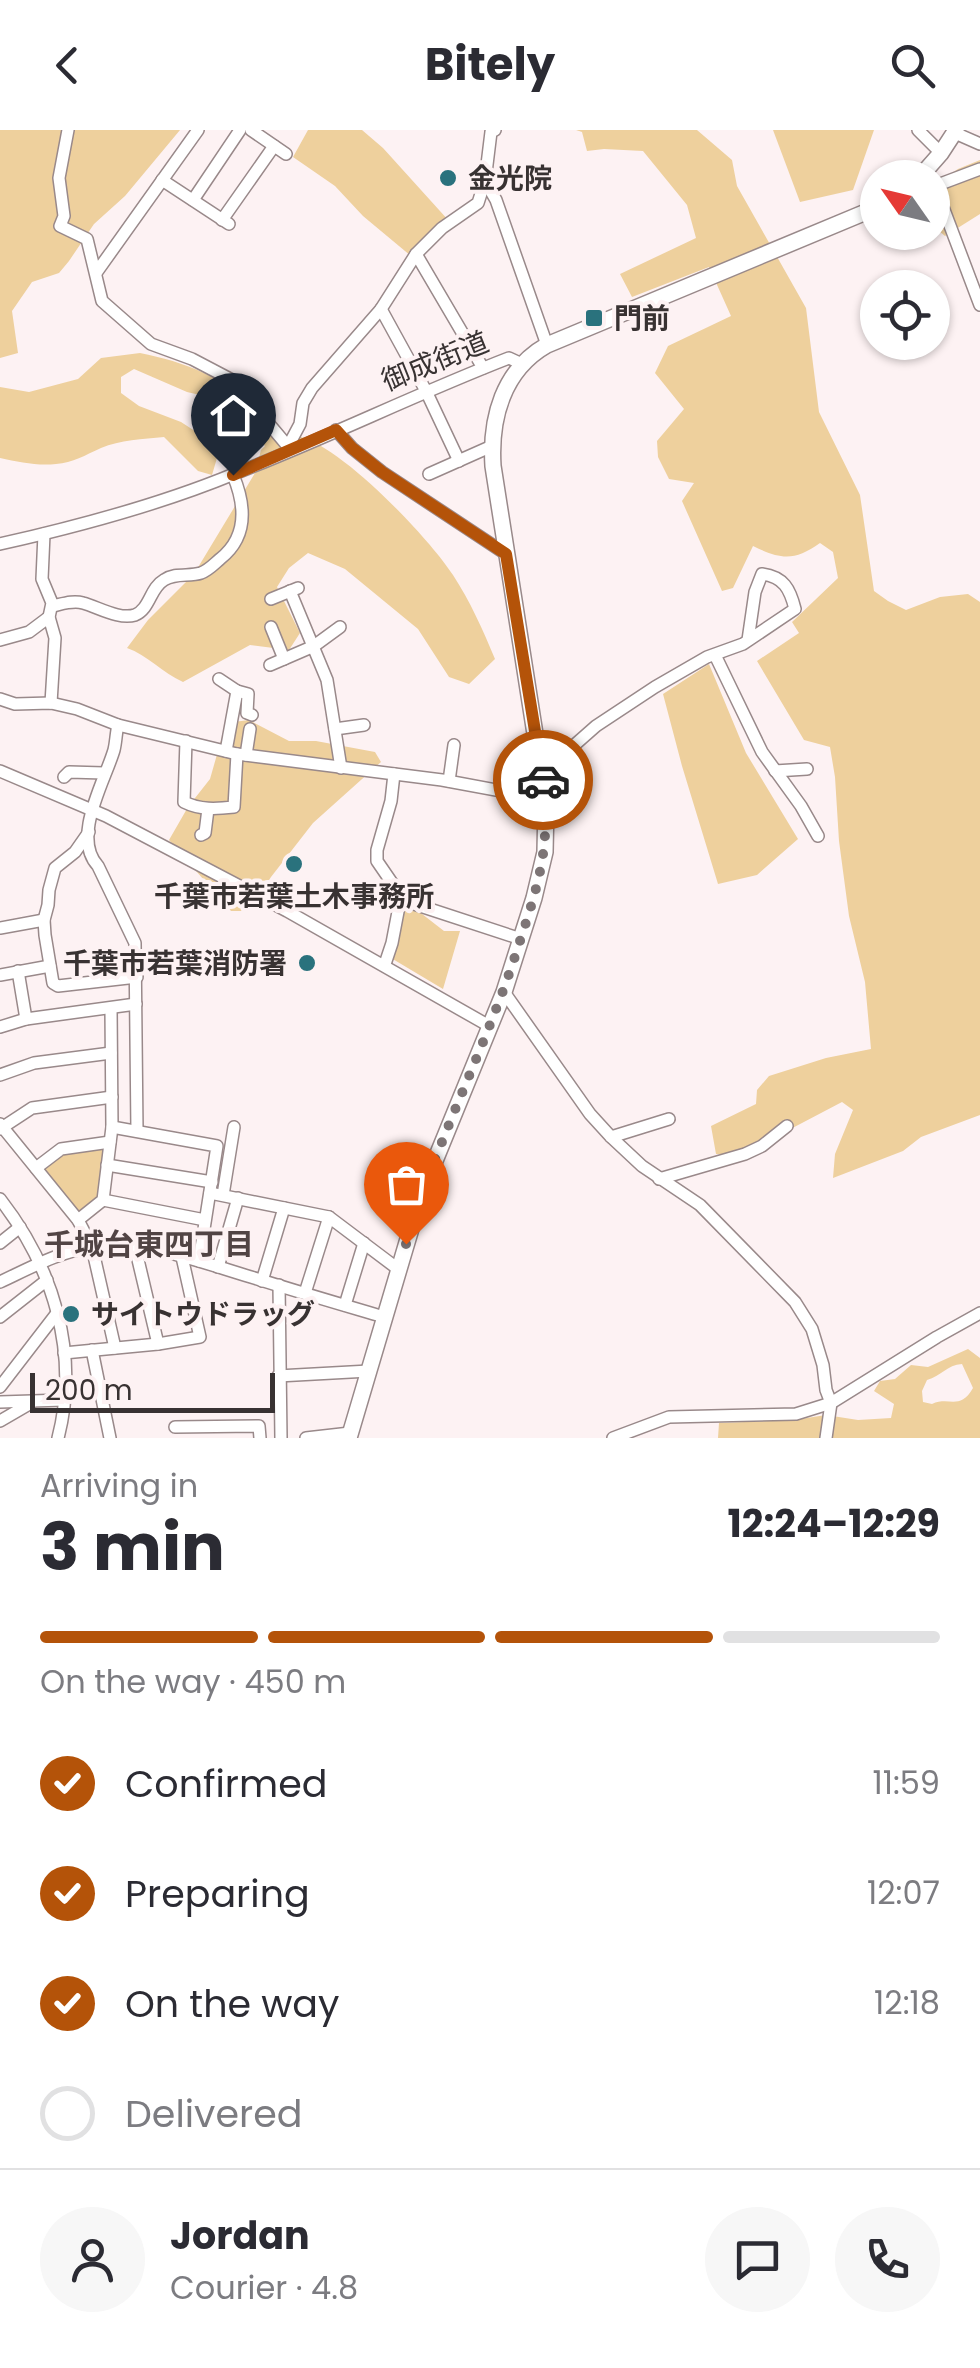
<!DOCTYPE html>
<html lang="en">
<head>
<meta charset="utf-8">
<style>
  :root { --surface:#fff; --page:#f7f7f7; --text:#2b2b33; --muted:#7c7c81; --line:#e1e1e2; --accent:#b45309 }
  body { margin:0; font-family:Poppins,"Noto Sans JP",sans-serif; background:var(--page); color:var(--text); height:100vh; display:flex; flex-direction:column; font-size:38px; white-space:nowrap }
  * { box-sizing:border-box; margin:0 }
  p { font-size:32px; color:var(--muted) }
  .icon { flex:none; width:55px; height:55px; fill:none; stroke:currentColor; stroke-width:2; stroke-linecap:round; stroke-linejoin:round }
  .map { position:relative; height:1308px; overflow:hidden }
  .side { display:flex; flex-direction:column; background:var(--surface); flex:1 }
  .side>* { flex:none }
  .needle { width:65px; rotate:304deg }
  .tools { position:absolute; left:860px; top:30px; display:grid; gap:20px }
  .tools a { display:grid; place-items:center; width:90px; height:90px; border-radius:50%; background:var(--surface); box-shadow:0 2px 8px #0004; font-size:50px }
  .scale { position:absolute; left:30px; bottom:25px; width:245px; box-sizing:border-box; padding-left:10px; border:5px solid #383232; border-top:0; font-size:28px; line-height:35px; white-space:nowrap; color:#383232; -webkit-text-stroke:8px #fdf2f3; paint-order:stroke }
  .pin { position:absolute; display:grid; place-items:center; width:85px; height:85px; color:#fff; margin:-102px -42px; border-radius:50% 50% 50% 0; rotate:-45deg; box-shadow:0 0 10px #0007 }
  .pin .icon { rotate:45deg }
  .courier { position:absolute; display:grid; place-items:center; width:100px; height:100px; margin:-50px; border:8px solid #b45309; border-radius:50%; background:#fff; color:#222; box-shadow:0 2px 12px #0007 }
  .summary em { font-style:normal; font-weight:700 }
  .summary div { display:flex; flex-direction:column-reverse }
  .summary { display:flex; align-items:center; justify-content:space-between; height:170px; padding:0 40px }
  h1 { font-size:65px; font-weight:700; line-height:75px }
  .bar { display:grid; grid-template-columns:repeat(4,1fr); gap:15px 10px; align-content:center; height:120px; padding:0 40px }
  .bar i { height:12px; border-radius:8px; background:var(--line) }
  .bar .current { background:var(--accent) }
  .bar p { grid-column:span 4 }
  .line { display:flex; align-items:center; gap:25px; padding:0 40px; border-top:2px solid var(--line) }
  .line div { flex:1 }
  .round { display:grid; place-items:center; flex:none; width:105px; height:105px; border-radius:52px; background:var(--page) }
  ol { padding:0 40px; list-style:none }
  li { display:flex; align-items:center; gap:30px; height:110px }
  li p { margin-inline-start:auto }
  li .icon { padding:10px; border-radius:50%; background:var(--accent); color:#fff; stroke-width:4 }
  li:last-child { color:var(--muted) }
  li i { width:55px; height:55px; border:5px solid var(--line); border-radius:50% }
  header { display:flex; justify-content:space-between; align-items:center; height:130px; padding:0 40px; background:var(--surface); font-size:45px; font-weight:700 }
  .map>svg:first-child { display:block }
  .green { fill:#eed09d; fill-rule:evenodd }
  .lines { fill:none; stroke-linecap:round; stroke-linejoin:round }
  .minor-casing { stroke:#99898a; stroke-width:14 }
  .major-casing { stroke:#99898a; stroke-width:18 }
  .minor { stroke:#fff; stroke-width:11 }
  .major { stroke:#fff; stroke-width:15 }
  .done { stroke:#7d7576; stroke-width:10; stroke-dasharray:0 18 }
  .route { stroke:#b45309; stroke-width:12 }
  .poi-dot { fill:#2a727d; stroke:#fdf2f3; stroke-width:4 }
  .labels { text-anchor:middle; stroke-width:8; stroke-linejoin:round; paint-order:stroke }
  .poi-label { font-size:28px; font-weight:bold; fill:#383232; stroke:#fdf2f3; text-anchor:start }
  .street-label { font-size:28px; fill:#383232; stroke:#fdf2f3 }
  .neighbourhood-label { font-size:30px; font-weight:bold; fill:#514444; stroke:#fdf2f3 }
</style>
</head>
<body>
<header><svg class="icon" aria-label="back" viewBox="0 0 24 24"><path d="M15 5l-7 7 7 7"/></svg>Bitely<svg class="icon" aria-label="search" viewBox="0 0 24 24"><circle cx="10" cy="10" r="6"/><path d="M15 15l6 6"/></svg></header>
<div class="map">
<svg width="980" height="1308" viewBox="0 0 980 1308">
  <rect width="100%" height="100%" fill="#fdf2f3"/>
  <g class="green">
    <path d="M0 0H180L125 66 94 94 69 131 59 143 32 152 12 181 18 223 0 228Z"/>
    <path d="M308 0H362L383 18 449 91 411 126 363 86 335 56 293 27Z"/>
    <path d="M576 0H697L732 30 737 56 806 178 819 282 860 365 874 461 888 471 906 480 940 467 968 464 980 472V985L921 1007 903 1021 833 1048 835 1024 853 980 842 972 739 1026 716 1024 711 996 756 974 757 960 769 946 826 928 871 919 865 852 849 786 839 711 835 647 830 617 804 610 757 531 799 503 792 492 838 448 833 422 820 413C795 431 781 430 753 416L733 458 722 461 682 371 694 353 669 349 658 327 657 311 684 279 655 243 668 216 731 186 709 137 632 167 620 144 696 108 687 75 643 21 604 19 587 21 582 2Z"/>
    <path d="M773 0H874L853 60 800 72Z"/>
    <path d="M980 30V84L945 106 933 96 932 56 958 39Z"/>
    <path d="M140 223C195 234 249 256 274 310 281 308 290 305 297 306 340 314 429 408 453 445 470 471 483 500 495 529L469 554 449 547 418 499 345 439 308 423 289 438 277 457 300 503 289 520 250 515 183 552C163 543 147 525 127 518L148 490 194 444 255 343 261 320 265 316 217 269 187 262 134 239 121 247V263L139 276 181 292 201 305 217 328 212 345 198 341 164 307C143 309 120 310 101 318 85 325 73 333 56 334 37 336 19 332 0 328V257L29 262 78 249 101 228Z"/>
    <path d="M709 534 746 623 798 709 757 745 718 754 682 636 663 564Z"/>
    <path d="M249 590 289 611H316L375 622 381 632 313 693 271 747 249 781H231L169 710 188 677 210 649 226 593Z"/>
    <path d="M413 777 444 801H460L443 859 391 828 403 779Z"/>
    <path d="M102 1016 105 1019 97 1070 82 1082H77L44 1040V1036L63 1023Z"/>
    <path d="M968 1219 980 1228V1308H718L719 1293 794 1290 826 1285 858 1290 891 1288 894 1274 874 1261 880 1251 895 1249 911 1235 928 1237ZM962 1234 973 1258C960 1281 949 1266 932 1274L923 1272 922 1261 927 1250C941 1246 947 1235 962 1234Z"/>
  </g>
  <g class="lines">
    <g class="minor-casing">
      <g id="minor">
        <path d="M68 0 59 48 64 86 60 96 87 109 102 171 151 214 192 229 232 250 291 320"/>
        <path d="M251 0 286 24"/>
        <path d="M495 0 491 2 485 51 496 70 547 215"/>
        <path d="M918 0 941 23"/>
        <path d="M955 3 980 14"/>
        <path d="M980 39 935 56 980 175"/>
        <path d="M162 50 229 94"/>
        <path d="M193 70 240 0"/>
        <path d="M222 90 274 16"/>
        <path d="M416 124 483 238"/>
        <path d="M96 143 198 0"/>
        <path d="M381 179 426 261 459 331"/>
        <path d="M336 300 352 318 382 342 506 424"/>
        <path d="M291 320 292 309 300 294 303 273 312 258 381 179 416 124 442 98 478 73 485 51"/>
        <path d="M429 344 492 316"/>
        <path d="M44 404 42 449 52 473 49 487 55 508 51 573"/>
        <path d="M0 414C80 396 159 375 234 344 327 308 416 264 509 228L522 234"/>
        <path d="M290 461 327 550 341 638"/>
        <path d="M271 469 298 458"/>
        <path d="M52 476C62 474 73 470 83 473 98 477 119 490 135 485 150 479 150 458 164 450 176 442 189 447 201 443 209 440 214 434 220 429 248 407 246 376 233 345"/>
        <path d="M271 497 284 529"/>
        <path d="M0 510 29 502 49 487"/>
        <path d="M715 525 762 622 801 676 818 706"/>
        <path d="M270 535 314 516 340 497"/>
        <path d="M219 549 237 561 248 564 247 583 252 585"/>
        <path d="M0 569 15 574 51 573 77 579 118 595 237 624 442 650 512 663 518 662 542 648"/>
        <path d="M118 595C116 603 116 612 114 620 105 651 71 707 98 736L135 813 137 1001"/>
        <path d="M335 599 364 595"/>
        <path d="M186 611 184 672C200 680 216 679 234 677L237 624"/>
        <path d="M226 621 237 561"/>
        <path d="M246 625 250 599"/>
        <path d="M541 639 562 626 596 596 655 557 707 527 743 514 795 479C790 459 784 447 762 444L755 462 748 510"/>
        <path d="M0 641 106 686 287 781 491 897"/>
        <path d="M775 641 807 639"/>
        <path d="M64 647 69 642 104 643"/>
        <path d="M449 651 454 615"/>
        <path d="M89 702 75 722 55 738 49 760 48 775 44 790 45 805 53 853 58 856 137 847"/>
        <path d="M201 705 205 703 208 679"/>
        <path d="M401 766 405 771 521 809"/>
        <path d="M0 798 44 790"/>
        <path d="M385 834 392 813 401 766 377 731V720L391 671 394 644"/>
        <path d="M18 841 26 889"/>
        <path d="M0 845 50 836"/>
        <path d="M504 862 590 984 611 1007 642 1036 700 1075 795 1172 812 1199 823 1235 826 1260 831 1273 826 1308"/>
        <path d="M0 897 26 889 136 874"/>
        <path d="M0 945 34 933 111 923"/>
        <path d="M0 994 78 1090 92 1117 115 1218"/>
        <path d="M112 997 217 1016 199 1131"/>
        <path d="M0 999 32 978 112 967"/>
        <path d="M611 1007 669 989"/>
        <path d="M107 1035 212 1052"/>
        <path d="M36 1038 61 1019 110 1012"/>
        <path d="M659 1049 745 1024 762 1016 787 996"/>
        <path d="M210 1063 329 1087 398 1139"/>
        <path d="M223 1065 234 997"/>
        <path d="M0 1069C53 1137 80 1223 58 1308"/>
        <path d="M103 1070 205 1090"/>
        <path d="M78 1090 103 1070 112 997 111 879"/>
        <path d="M0 1113 20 1097"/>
        <path d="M135 1117 158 1214"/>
        <path d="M218 1137 238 1068"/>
        <path d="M262 1151 284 1078"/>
        <path d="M0 1152C30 1138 60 1121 93 1117 147 1110 200 1132 251 1147 295 1161 340 1174 384 1187"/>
        <path d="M279 1155 281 1308"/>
        <path d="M305 1163 329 1087"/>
        <path d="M345 1175 364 1113"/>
        <path d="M0 1187 47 1150"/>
        <path d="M92 1220 110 1308"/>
        <path d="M64 1223 158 1214 200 1207 182 1127"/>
        <path d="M278 1246 369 1241"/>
        <path d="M0 1257 57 1183"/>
        <path d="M0 1272 64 1270"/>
        <path d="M0 1291 31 1273"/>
        <path d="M175 1297 259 1296 260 1308"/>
        <path d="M306 1308 350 1303"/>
        <path d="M613 1308 669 1287 796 1284 831 1273 937 1207 980 1183"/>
      </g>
    </g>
    <g class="major-casing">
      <g id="major">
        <path d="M919 48 941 23 956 0"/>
        <path d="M349 1308 421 1065 504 862 534 768 545 722 546 674 493 336C490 288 503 240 547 215L878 77"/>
      </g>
    </g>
    <use href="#minor" class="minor"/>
    <use href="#major" class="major"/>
  </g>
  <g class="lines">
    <path class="done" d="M406 1114C436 1011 487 916 519 814 539 753 551 715 543 650"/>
    <path class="route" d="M233 345 336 300 352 318 382 342 506 424 543 650"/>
  </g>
  <g class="poi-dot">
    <circle cx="448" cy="48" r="10"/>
    <rect x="584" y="178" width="20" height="20" rx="5"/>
    <circle cx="294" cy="734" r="10"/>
    <circle cx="307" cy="833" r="10"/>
    <circle cx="71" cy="1184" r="10"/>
  </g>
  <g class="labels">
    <g class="poi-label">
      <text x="468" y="58">金光院</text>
      <text x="614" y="198">門前</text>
      <text x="294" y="776" text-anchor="middle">千葉市若葉土木事務所</text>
      <text x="287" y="843" text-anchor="end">千葉市若葉消防署</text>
      <text x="91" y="1194">サイトウドラッグ</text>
    </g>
    <g class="street-label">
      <text transform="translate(435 231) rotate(-22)" y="10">御成街道</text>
    </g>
    <g class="neighbourhood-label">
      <text x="149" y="1125">千城台東四丁目</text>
    </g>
  </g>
</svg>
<div class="tools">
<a><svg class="needle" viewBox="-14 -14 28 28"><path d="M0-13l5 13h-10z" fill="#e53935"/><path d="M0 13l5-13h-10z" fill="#7c7c81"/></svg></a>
<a><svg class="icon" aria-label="locate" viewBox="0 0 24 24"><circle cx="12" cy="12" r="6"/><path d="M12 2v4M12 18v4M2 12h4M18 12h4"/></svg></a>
</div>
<div class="scale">200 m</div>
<div class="pin" style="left:406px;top:1114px;background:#ea580c"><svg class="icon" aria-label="bag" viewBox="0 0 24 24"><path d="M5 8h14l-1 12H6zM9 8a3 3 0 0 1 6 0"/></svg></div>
<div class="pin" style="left:233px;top:345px;background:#1f2937"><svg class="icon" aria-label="home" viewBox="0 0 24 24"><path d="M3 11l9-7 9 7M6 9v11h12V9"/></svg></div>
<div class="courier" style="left:543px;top:650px"><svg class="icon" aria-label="car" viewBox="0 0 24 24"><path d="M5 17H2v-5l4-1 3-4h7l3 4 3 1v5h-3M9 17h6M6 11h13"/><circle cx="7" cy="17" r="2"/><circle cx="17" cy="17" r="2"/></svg></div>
</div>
<section class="side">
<div class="summary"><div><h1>3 min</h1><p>Arriving in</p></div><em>12:24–12:29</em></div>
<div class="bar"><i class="current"></i><i class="current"></i><i class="current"></i><i></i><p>On the way · 450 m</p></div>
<ol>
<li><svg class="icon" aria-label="check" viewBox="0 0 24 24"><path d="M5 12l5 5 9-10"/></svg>Confirmed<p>11:59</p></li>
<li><svg class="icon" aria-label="check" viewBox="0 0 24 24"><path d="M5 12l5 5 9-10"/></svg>Preparing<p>12:07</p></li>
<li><svg class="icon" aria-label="check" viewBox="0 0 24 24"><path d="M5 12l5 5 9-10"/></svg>On the way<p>12:18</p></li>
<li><i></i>Delivered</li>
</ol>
<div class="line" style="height:180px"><a class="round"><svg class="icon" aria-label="person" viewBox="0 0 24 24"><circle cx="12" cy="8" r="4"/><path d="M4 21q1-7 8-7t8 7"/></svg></a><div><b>Jordan</b><p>Courier · 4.8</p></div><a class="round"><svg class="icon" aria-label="chat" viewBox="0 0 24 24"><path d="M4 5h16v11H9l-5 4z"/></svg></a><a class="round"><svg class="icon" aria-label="phone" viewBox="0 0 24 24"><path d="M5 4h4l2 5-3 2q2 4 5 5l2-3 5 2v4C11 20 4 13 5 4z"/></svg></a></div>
</section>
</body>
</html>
